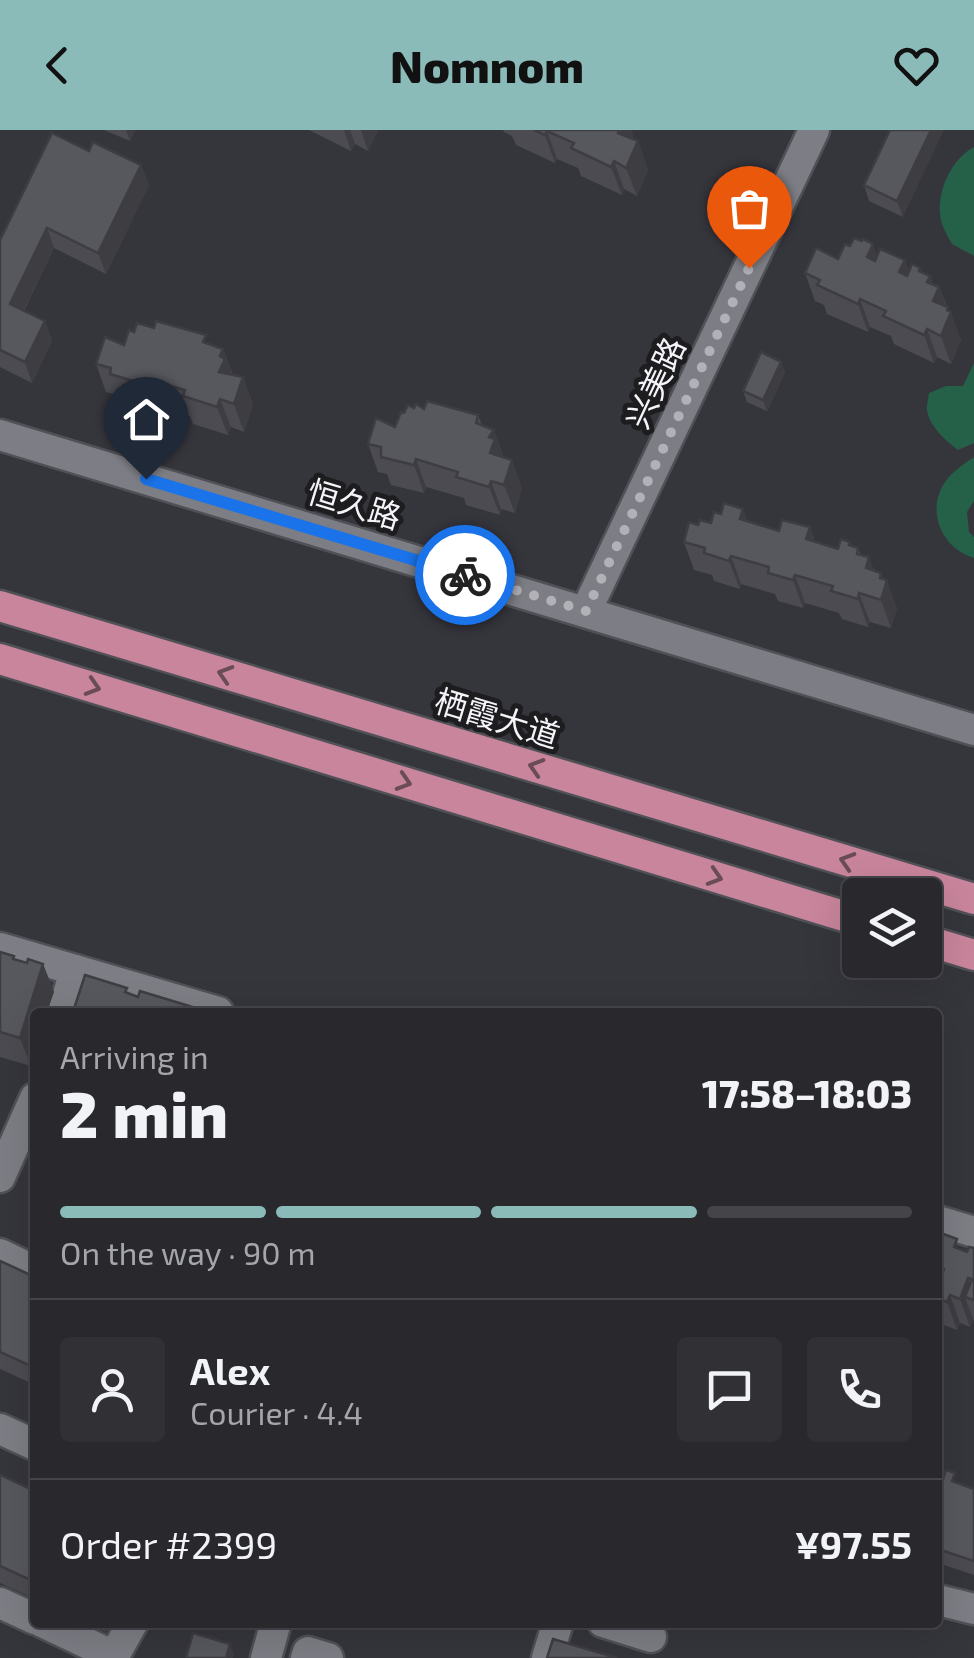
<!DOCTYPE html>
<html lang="en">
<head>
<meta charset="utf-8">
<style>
  :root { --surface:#28282d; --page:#303035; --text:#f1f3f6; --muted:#a5a6aa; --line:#444449; --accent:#8bbbb9 }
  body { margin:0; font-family:"Exo 2","Noto Sans SC",sans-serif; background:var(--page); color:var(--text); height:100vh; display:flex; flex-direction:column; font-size:38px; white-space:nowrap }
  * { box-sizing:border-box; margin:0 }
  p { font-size:32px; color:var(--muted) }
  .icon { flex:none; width:55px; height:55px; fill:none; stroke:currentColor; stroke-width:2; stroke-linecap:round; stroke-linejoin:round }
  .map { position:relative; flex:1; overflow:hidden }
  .sheet { position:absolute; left:30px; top:878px; width:912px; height:620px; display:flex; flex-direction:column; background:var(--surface); border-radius:10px; box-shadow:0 10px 40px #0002,0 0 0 2px var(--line) }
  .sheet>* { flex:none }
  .buttons { position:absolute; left:842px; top:748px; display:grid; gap:20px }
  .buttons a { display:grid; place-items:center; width:100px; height:100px; border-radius:10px; background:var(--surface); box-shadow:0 10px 40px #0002,0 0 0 2px var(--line); font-size:50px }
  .pin { position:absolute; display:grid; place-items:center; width:85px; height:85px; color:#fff; margin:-102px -42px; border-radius:50% 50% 50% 0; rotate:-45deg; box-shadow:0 0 10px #0007 }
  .pin .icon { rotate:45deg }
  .courier { position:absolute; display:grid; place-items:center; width:100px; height:100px; margin:-50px; border:8px solid #1a73e8; border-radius:50%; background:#fff; color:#222; box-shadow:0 2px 12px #0007 }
  .summary em { font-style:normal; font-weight:800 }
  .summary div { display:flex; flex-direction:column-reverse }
  .summary { display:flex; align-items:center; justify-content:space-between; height:170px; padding:0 30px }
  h1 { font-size:65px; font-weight:800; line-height:75px }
  .bar { display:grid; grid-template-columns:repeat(4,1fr); gap:15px 10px; align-content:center; height:120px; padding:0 30px }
  .bar i { height:12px; border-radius:8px; background:var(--line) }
  .bar .active { background:var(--accent) }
  .bar p { grid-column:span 4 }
  .line { display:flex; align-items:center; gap:25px; padding:0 30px; border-top:2px solid var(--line) }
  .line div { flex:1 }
  .round { display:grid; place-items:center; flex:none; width:105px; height:105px; border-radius:10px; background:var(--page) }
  header { display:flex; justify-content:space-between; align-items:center; height:130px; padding:0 30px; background:var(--accent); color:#111; font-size:45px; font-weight:800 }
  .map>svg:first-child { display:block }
  .green { fill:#256048 }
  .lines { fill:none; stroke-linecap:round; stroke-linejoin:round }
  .minor-casing { stroke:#505156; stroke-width:35 }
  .major-casing { stroke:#505156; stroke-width:35 }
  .minor { stroke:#7d7d85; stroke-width:30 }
  .major { stroke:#c9859c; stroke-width:30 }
  .wall { fill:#4b4b51 }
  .shaded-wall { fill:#3d3d42 }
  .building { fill:#57575e; stroke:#3d3d42; stroke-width:2.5 }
  .oneway { stroke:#6a4c58 }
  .done { stroke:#b1b1b7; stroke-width:10; stroke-dasharray:0 18 }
  .route { stroke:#1a73e8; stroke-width:12 }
  .labels { text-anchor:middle; stroke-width:10; stroke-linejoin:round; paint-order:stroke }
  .street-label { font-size:32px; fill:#f4f4f9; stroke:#1d1d20 }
</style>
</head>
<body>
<header><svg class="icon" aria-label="back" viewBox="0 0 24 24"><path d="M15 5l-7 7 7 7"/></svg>Nomnom<svg class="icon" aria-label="heart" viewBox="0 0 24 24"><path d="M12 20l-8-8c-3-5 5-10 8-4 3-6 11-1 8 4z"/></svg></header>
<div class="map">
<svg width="974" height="1528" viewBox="0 0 974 1528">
  <rect width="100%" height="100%" fill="#35353c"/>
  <g class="green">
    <path d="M974 17V126L952 114C947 105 940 94 940 82 938 58 953 28 974 17Z"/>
    <path d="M974 233V313L958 320C946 311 929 296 927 280 926 278 929 265 929 263L946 256H963Z"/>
    <path d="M974 327V371L967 382 969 402 974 407V428C940 418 924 377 948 348 955 340 965 333 974 327Z"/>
  </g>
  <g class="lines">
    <g class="minor-casing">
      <g id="minor">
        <path d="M0 305 974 600"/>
        <path d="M586 481 814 0"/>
        <path d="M0 818 218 882"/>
        <path d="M63 882 75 840"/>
        <path d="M0 1047 35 968"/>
        <path d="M938 1091 974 1102"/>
        <path d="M0 1124 35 1141"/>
        <path d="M0 1299 35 1315"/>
        <path d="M938 1470 974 1479"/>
        <path d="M0 1473 35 1489"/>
        <path d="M42 1492 114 1526 133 1492"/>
        <path d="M603 1492 651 1507"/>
        <path d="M266 1528 276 1492"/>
        <path d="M306 1528 308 1522 328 1528"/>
        <path d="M547 1528 558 1492"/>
      </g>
    </g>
    <g class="major-casing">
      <g id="major">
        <path d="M0 476 974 769"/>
        <path d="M0 529 860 791"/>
        <path d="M925 810 974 825"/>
      </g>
    </g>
    <use href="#minor" class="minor"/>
    <use href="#major" class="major"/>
  </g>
  <g class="wall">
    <path d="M104 0H135L130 11Z"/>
    <path d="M309 0H378L368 21 355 14 351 21Z"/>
    <path d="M503 0H631L633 6 632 9 638 11 648 40 637 66 624 59 622 65 581 46 578 38 557 29 555 33 516 15 512 6 504 2Z"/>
    <path d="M890 0 903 87 869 71 864 55Z"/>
    <path d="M89 21 141 35 149 55 106 144 54 118 24 181 45 191 52 211 32 253 0 237V110Z"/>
    <path d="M877 126 905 130 909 141 922 142 930 146 933 154 939 157 961 210 951 234 937 227 934 233 894 214 891 206 870 197 868 202 827 184 824 175 815 171 805 143 838 129Z"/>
    <path d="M210 214 223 219 233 245 243 247 253 275 244 302 231 297 228 305 193 294 190 286 155 276 153 282 120 272 117 265 106 262 96 234 124 215Z"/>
    <path d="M781 232 785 243 767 281 747 272 743 261Z"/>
    <path d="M414 278 478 285 482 295 494 300 504 328 522 358 515 383 501 379 500 385 466 375 464 368 426 357 424 363 391 355 387 344 378 342 368 314 395 297 404 283Z"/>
    <path d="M721 384 779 401 810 397 815 412 838 419 850 412 852 416 858 418 861 425 884 449 897 478 891 498 870 492 868 497 842 489 839 483 805 473 803 478 778 471 775 464 741 454 740 459 714 451 712 445 694 440 684 412 698 395 711 393Z"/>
    <path d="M0 822 16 830 27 833 43 834 54 862 35 882V922L31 936 0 927Z"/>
    <path d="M938 1102 961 1120 967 1122 974 1118V1191L973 1189 970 1197 960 1193 957 1200 944 1195 940 1184 938 1191Z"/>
    <path d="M0 1131 35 1147V1255L0 1239Z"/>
    <path d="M0 1345 35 1361V1469L0 1453Z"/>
    <path d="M959 1354 974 1359V1445L938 1433V1364Z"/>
    <path d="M85 1492H111L106 1502Z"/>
  </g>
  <g class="shaded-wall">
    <path d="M126 0H135L130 11Z"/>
    <path d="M344 0H350L355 14 351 21Z"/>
    <path d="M361 0H378L368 21Z"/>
    <path d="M619 0H631L633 6 632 9 618 3Z"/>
    <path d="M931 0H944L903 87 897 71Z"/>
    <path d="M547 1 557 29 555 33 545 5Z"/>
    <path d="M638 11 648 40 637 66 626 38Z"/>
    <path d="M614 31 624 59 622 65 611 37Z"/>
    <path d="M141 35 149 55 106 144 98 123Z"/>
    <path d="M47 98 54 118 17 194 10 174Z"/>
    <path d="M873 114 883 142 867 127Z"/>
    <path d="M905 130 915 158 899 142Z"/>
    <path d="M930 146 936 163 939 157 947 179 948 177 950 184 951 182 961 210 951 234 941 206 943 199 927 152Z"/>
    <path d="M860 169 870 197 868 202 858 174Z"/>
    <path d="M45 191 52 211 32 253 25 232Z"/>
    <path d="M927 199 937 227 934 233 924 205Z"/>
    <path d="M223 219 233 247 219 242 220 226Z"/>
    <path d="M781 232 785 243 767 281 763 270Z"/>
    <path d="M243 247 253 275 244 302 234 274Z"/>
    <path d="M145 248 155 276 153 282 143 254Z"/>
    <path d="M220 269 231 297 228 305 217 277Z"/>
    <path d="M494 300 504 328 490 323 489 307Z"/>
    <path d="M416 329 426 357 424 363 414 335Z"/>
    <path d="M512 330 522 358 515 383 504 355Z"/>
    <path d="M491 351 501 379 500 385 489 357Z"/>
    <path d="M743 379 754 407 740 389Z"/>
    <path d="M810 397 820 425 806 409Z"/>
    <path d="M731 426 741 454 740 459 729 431Z"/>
    <path d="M869 427 879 455 866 438Z"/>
    <path d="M881 443 886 454 887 450 897 478 891 498 881 470Z"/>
    <path d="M795 445 805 473 803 478 793 450Z"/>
    <path d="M859 463 870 492 868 497 858 469Z"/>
    <path d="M43 834 54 862 47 882H35V922L31 936 20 908Z"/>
    <path d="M968 1148 974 1166 965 1167 973 1189 970 1197 960 1169Z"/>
    <path d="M950 1165 960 1193 957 1200 947 1172Z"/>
    <path d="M103 1492H111L106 1502Z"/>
    <path d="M230 1514 234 1524 233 1528H226Z"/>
  </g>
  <g class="building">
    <path d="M534 0H619L618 3 638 11 626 38 614 31 611 37 571 18 574 13 547 1 545 5Z"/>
    <path d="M890 0H931L897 71 864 55Z"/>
    <path d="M52 3 89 21 93 12 141 35 98 123 47 98 10 174 45 191 25 232 0 220V110Z"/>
    <path d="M854 108 862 111 863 109 873 114 867 127 875 131 880 119 905 130 899 142 907 146 912 134 920 138 919 141 930 146 927 152 939 157 933 171 948 177 947 180 951 182 941 206 927 199 924 205 883 186 886 181 860 169 858 174 817 155 820 150 805 143 816 118 838 129 845 114 850 116Z"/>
    <path d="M156 191 206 205 203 212 223 219 220 226 225 229 219 242 243 247 234 274 220 269 217 277 183 266 185 260 145 248 143 254 110 244 111 238 96 234 105 207 124 215 129 200 134 202 137 193 154 198Z"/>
    <path d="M761 222 781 232 763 270 743 261Z"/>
    <path d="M427 271 478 285 476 293 494 300 489 307 495 309 490 323 512 330 504 355 491 351 489 357 456 347 458 342 416 329 414 335 381 327V317L368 314 376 288 395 297 401 282 404 283 408 275 414 278 416 274 424 279Z"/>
    <path d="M724 373 743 379 740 389 779 401 782 390 810 397 806 409 838 419 841 409 850 412 849 415 858 418 857 424 869 427 866 438 881 443 880 448 887 450 881 470 859 463 858 469 831 461 833 456 795 445 793 450 768 443 769 437 731 426 729 431 704 423 705 418 684 412 689 392 698 395 700 390 711 393 714 382 721 384Z"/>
    <path d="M0 822 14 826 13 829 27 833 28 829 43 834 20 908 0 902Z"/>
    <path d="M85 845 127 858 125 862 138 867 140 861 209 882H73Z"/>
    <path d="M938 1102 957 1109 954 1117 967 1122 969 1117 974 1118V1170L965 1167 972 1149 968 1148 960 1169 950 1165 947 1172 938 1169V1157L944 1139 938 1137Z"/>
    <path d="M0 1131 35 1147V1238L0 1222Z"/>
    <path d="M946 1340 955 1343 952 1351 974 1359V1431L938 1419V1364Z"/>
    <path d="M0 1345 35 1361V1452L0 1436Z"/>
    <path d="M193 1503 230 1514 226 1528H186Z"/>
    <path d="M553 1509 617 1528H547Z"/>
  </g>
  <defs><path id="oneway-chevron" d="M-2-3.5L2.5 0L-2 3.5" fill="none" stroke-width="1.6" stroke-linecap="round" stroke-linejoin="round" transform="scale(2.5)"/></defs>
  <g class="oneway">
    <use href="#oneway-chevron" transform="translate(225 544) rotate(-163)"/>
    <use href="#oneway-chevron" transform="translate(93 557) rotate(17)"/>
    <use href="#oneway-chevron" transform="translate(536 637) rotate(-163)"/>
    <use href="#oneway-chevron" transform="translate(404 652) rotate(17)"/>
    <use href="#oneway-chevron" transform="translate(847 731) rotate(-163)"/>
    <use href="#oneway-chevron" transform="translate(715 747) rotate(17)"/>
  </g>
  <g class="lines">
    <path class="done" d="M465 445 586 481 749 138"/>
    <path class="route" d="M146 349 465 445"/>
  </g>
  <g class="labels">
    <g class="street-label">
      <text transform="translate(656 253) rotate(-65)" y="11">兴美路</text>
      <text transform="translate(354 375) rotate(17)" y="11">恒久路</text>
      <text transform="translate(497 589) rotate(17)" y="11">栖霞大道</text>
    </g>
  </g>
</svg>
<div class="buttons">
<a><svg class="icon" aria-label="layers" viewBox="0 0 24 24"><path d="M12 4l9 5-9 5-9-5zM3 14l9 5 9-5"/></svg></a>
</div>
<div class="pin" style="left:749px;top:138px;background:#ea580c"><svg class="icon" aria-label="bag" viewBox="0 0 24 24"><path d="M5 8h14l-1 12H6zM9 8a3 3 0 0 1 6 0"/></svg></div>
<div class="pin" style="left:146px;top:349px;background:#1f2937"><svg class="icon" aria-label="home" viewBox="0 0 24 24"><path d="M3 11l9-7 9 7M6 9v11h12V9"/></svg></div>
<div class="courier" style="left:465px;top:445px"><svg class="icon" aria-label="bike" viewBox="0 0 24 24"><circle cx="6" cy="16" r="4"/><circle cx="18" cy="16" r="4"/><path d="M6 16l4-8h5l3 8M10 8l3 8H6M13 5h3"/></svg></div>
<section class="sheet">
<div class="summary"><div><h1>2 min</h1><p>Arriving in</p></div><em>17:58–18:03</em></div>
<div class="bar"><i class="active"></i><i class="active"></i><i class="active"></i><i></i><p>On the way · 90 m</p></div>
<div class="line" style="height:180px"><a class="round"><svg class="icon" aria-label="person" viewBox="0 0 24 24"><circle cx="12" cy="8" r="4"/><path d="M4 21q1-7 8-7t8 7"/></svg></a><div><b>Alex</b><p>Courier · 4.4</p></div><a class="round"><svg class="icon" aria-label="chat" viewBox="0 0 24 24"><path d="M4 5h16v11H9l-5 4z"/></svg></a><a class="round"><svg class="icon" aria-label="phone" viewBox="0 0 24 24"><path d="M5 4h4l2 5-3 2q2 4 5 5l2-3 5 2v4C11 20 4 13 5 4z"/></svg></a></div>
<div class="line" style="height:130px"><div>Order #2399</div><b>¥97.55</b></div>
</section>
</div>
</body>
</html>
